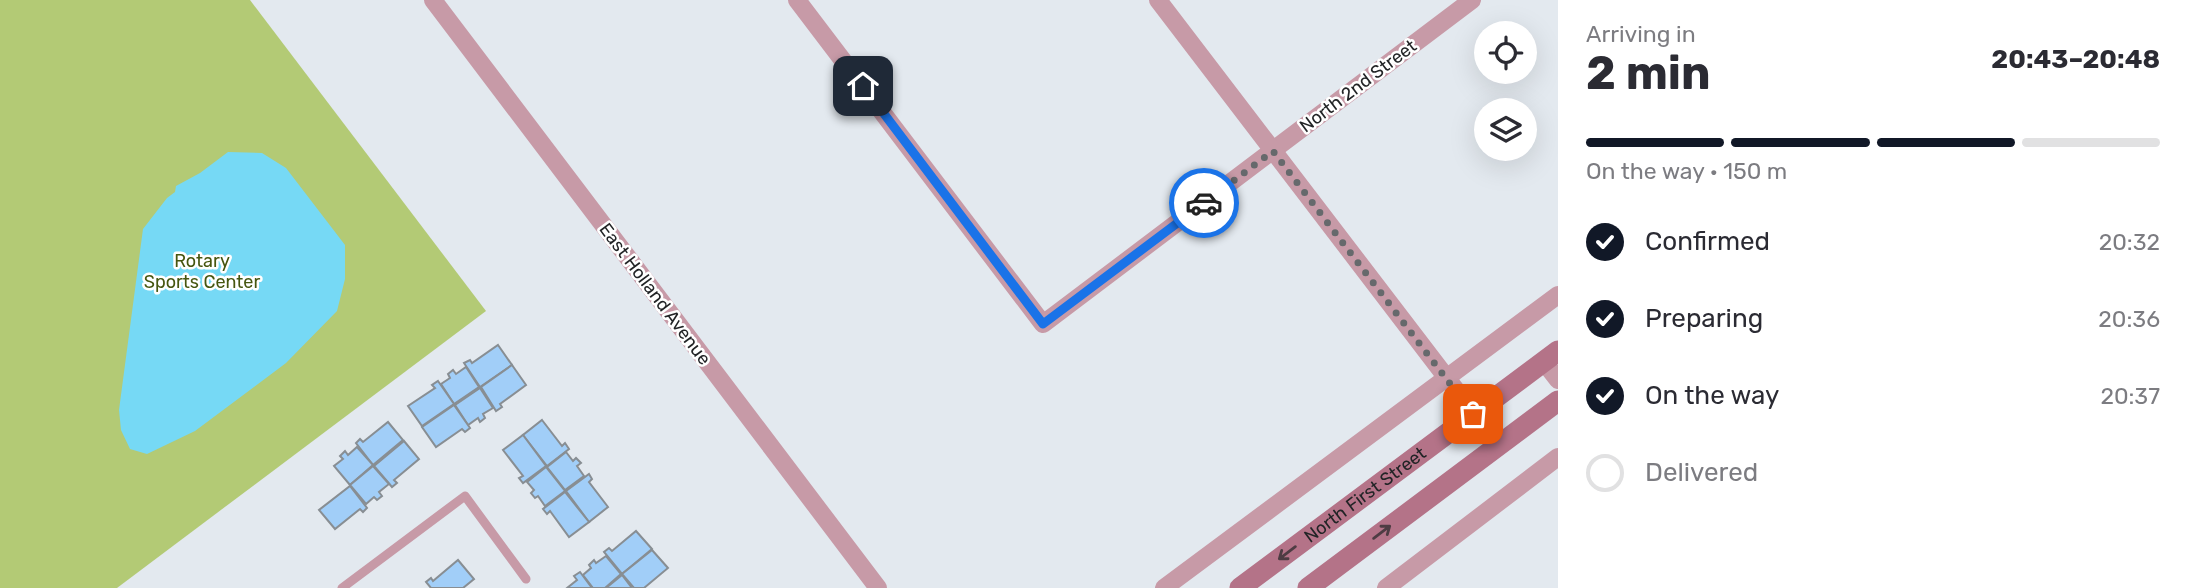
<!DOCTYPE html>
<html lang="en">
<head>
<meta charset="utf-8">
<style>
  :root { --surface:#fff; --page:#f2f2f3; --text:#2b2b33; --muted:#7c7c81; --line:#e1e1e2; --accent:#111827 }
  body { margin:0; font-family:Rubik,sans-serif; background:var(--page); color:var(--text); height:100vh; display:flex; flex-direction:column; font-size:26px; white-space:nowrap }
  * { box-sizing:border-box; margin:0 }
  p { font-size:23px; color:var(--muted) }
  .icon { flex:none; width:38px; height:38px; fill:none; stroke:currentColor; stroke-width:2; stroke-linecap:round; stroke-linejoin:round }
  .map { position:relative; flex:1; overflow:hidden }
  .side { display:flex; flex-direction:column; background:var(--surface); width:630px }
  .side>* { flex:none }
  .controls { position:absolute; left:1474px; top:21px; display:grid; gap:14px }
  .controls a { display:grid; place-items:center; width:63px; height:63px; border-radius:50%; background:var(--surface); box-shadow:0 7px 28px #0002; font-size:35px }
  .pin { position:absolute; display:grid; place-items:center; width:60px; height:60px; color:#fff; margin:-30px; border-radius:14px; box-shadow:0 4px 10px #0006 }
  .courier { position:absolute; display:grid; place-items:center; width:70px; height:70px; margin:-35px; border:5px solid #1a73e8; border-radius:50%; background:#fff; color:#222; box-shadow:0 2px 9px #0007 }
  .headline em { font-style:normal; font-weight:700 }
  .headline div { display:flex; flex-direction:column-reverse }
  .headline { display:flex; align-items:center; justify-content:space-between; height:119px; padding:0 28px }
  h1 { font-size:46px; font-weight:700; line-height:52px }
  .bar { display:grid; grid-template-columns:repeat(4,1fr); gap:10px 7px; align-content:center; height:84px; padding:0 28px }
  .bar i { height:9px; border-radius:5px; background:var(--line) }
  .bar .current { background:var(--accent) }
  .bar p { grid-column:span 4 }
  ol { padding:0 28px; list-style:none }
  li { display:flex; align-items:center; gap:21px; height:77px }
  li p { margin-inline-start:auto }
  li .icon { padding:7px; border-radius:50%; background:var(--accent); color:#fff; stroke-width:4 }
  li:last-child { color:var(--muted) }
  li i { width:38px; height:38px; border:4px solid var(--line); border-radius:50% }
  main { display:flex; flex:1; min-height:0 }
  .map>svg:first-child { display:block }
  .green { fill:#b3ca75 }
  .water { fill:#76d9f5 }
  .building { fill:#a1cef8; stroke:#888e93; stroke-width:2 }
  .lines { fill:none; stroke-linecap:round; stroke-linejoin:round }
  .service { stroke:#c79aa7; stroke-width:9 }
  .minor { stroke:#c79aa7; stroke-width:18 }
  .secondary { stroke:#b47388; stroke-width:21 }
  .oneway { stroke:#4e3c43 }
  .done { stroke:#66696c; stroke-width:7; stroke-dasharray:0 12.6 }
  .route { stroke:#1a73e8; stroke-width:9 }
  .labels { text-anchor:middle; stroke-width:5; stroke-linejoin:round; paint-order:stroke }
  .street-label { font-size:18px; fill:#222426; stroke:#fff }
  .park-label { font-size:18px; fill:#465610; stroke:#fff }
</style>
</head>
<body>
<main>
<div class="map">
<svg width="1558" height="588" viewBox="0 0 1558 588">
  <rect width="100%" height="100%" fill="#e3e9ef"/>
  <path class="green" d="M0 0H250L486 311 117 588H0Z"/>
  <path class="water" d="M228 152 262 153 286 168 345 245V279L337 311 286 363 195 431 147 454 130 449 121 430 119 410 143 229 167 198 175 192 176 186 200 173Z"/>
  <g class="building">
    <path d="M498 345 512 365 480 387 464 363 470 360 472 363Z"/>
    <path d="M512 365 526 385 500 404 502 407 496 411 481 387Z"/>
    <path d="M466 367 479 387 454 404 441 384 450 378 448 374 453 370 456 374Z"/>
    <path d="M438 381 454 404 422 426 408 406 435 388 432 385Z"/>
    <path d="M480 388 493 408 483 414 485 418 480 422 478 418 468 425 455 405Z"/>
    <path d="M454 405 470 428 465 432 462 429 436 447 422 427Z"/>
    <path d="M542 420 562 446 565 443 569 449 547 466 523 435Z"/>
    <path d="M388 422 403 440 373 465 356 443 360 439 363 442Z"/>
    <path d="M523 435 546 466 523 483 519 478 523 476 503 450Z"/>
    <path d="M404 441 419 459 394 480 397 483 392 487 374 466Z"/>
    <path d="M357 447 373 465 350 485 334 466 343 459 340 456 345 451 348 455Z"/>
    <path d="M566 452 573 461 576 458 581 463 577 466 584 476 565 490 547 467Z"/>
    <path d="M373 466 389 484 379 492 382 496 377 500 374 497 366 504 350 485Z"/>
    <path d="M546 467 565 491 545 506 538 496 535 498 531 493 534 490 527 482Z"/>
    <path d="M589 474 592 479 589 482 608 507 589 522 566 491Z"/>
    <path d="M350 486 367 508 363 512 360 509 335 529 319 510Z"/>
    <path d="M565 492 589 522 569 537 550 511 547 514 543 509Z"/>
    <path d="M636 531 652 549 622 574 604 552 609 548 612 551Z"/>
    <path d="M652 550 668 568 644 588H634L622 574Z"/>
    <path d="M606 556 621 574 605 588H593L583 575 591 568 589 565 594 560 596 563Z"/>
    <path d="M458 560 474 579 463 588H431L426 582 431 578 433 581Z"/>
    <path d="M580 572 592 588H567L577 580 574 576Z"/>
    <path d="M622 575 632 588H606Z"/>
  </g>
  <g class="lines">
    <path class="service" d="M342 588 465 496 526 579"/>
    <g class="minor">
      <path d="M433 0 878 588"/>
      <path d="M797 0 1043 324 1472 0"/>
      <path d="M1158 0 1498 445"/>
      <path d="M1544 362 1558 380"/>
      <path d="M1164 588 1558 295"/>
      <path d="M1386 588 1558 457"/>
    </g>
    <g class="secondary">
      <path id="s1" d="M1240 588 1558 351"/>
      <path d="M1308 588 1558 401"/>
    </g>
  </g>
  <defs><path id="oneway-shaft" d="M-6 0H5M1.5-3L5.5 0L1.5 3" fill="none" stroke-width="1.6" stroke-linecap="round" stroke-linejoin="round" transform="scale(1.75)"/></defs>
  <g class="oneway">
    <use href="#oneway-shaft" transform="translate(1382 532) rotate(-37)"/>
    <use href="#oneway-shaft" transform="translate(1287 553) rotate(143)"/>
  </g>
  <g class="lines">
    <path class="done" d="M1204 203 1273 151 1473 414"/>
    <path class="route" d="M863 86 1043 324 1204 203"/>
  </g>
  <g class="labels">
    <g class="street-label">
      <text transform="translate(1358 86) rotate(-37)" y="6">North 2nd Street</text>
      <text transform="translate(655 294) rotate(53)" y="6">East Holland Avenue</text>
      <text dy="6" stroke="none"><textPath href="#s1" startOffset="156">North First Street</textPath></text>
    </g>
    <g class="park-label">
      <text x="202" y="267">Rotary<tspan x="202" dy="21">Sports Center</tspan></text>
    </g>
  </g>
</svg>
<div class="controls">
<a><svg class="icon" aria-label="locate" viewBox="0 0 24 24"><circle cx="12" cy="12" r="6"/><path d="M12 2v4M12 18v4M2 12h4M18 12h4"/></svg></a>
<a><svg class="icon" aria-label="layers" viewBox="0 0 24 24"><path d="M12 4l9 5-9 5-9-5zM3 14l9 5 9-5"/></svg></a>
</div>
<div class="pin" style="left:1473px;top:414px;background:#ea580c"><svg class="icon" aria-label="bag" viewBox="0 0 24 24"><path d="M5 8h14l-1 12H6zM9 8a3 3 0 0 1 6 0"/></svg></div>
<div class="pin" style="left:863px;top:86px;background:#1f2937"><svg class="icon" aria-label="home" viewBox="0 0 24 24"><path d="M3 11l9-7 9 7M6 9v11h12V9"/></svg></div>
<div class="courier" style="left:1204px;top:203px"><svg class="icon" aria-label="car" viewBox="0 0 24 24"><path d="M5 17H2v-5l4-1 3-4h7l3 4 3 1v5h-3M9 17h6M6 11h13"/><circle cx="7" cy="17" r="2"/><circle cx="17" cy="17" r="2"/></svg></div>
</div>
<section class="side">
<div class="headline"><div><h1>2 min</h1><p>Arriving in</p></div><em>20:43–20:48</em></div>
<div class="bar"><i class="current"></i><i class="current"></i><i class="current"></i><i></i><p>On the way · 150 m</p></div>
<ol>
<li><svg class="icon" aria-label="check" viewBox="0 0 24 24"><path d="M5 12l5 5 9-10"/></svg>Confirmed<p>20:32</p></li>
<li><svg class="icon" aria-label="check" viewBox="0 0 24 24"><path d="M5 12l5 5 9-10"/></svg>Preparing<p>20:36</p></li>
<li><svg class="icon" aria-label="check" viewBox="0 0 24 24"><path d="M5 12l5 5 9-10"/></svg>On the way<p>20:37</p></li>
<li><i></i>Delivered</li>
</ol>
</section>
</main>
</body>
</html>
